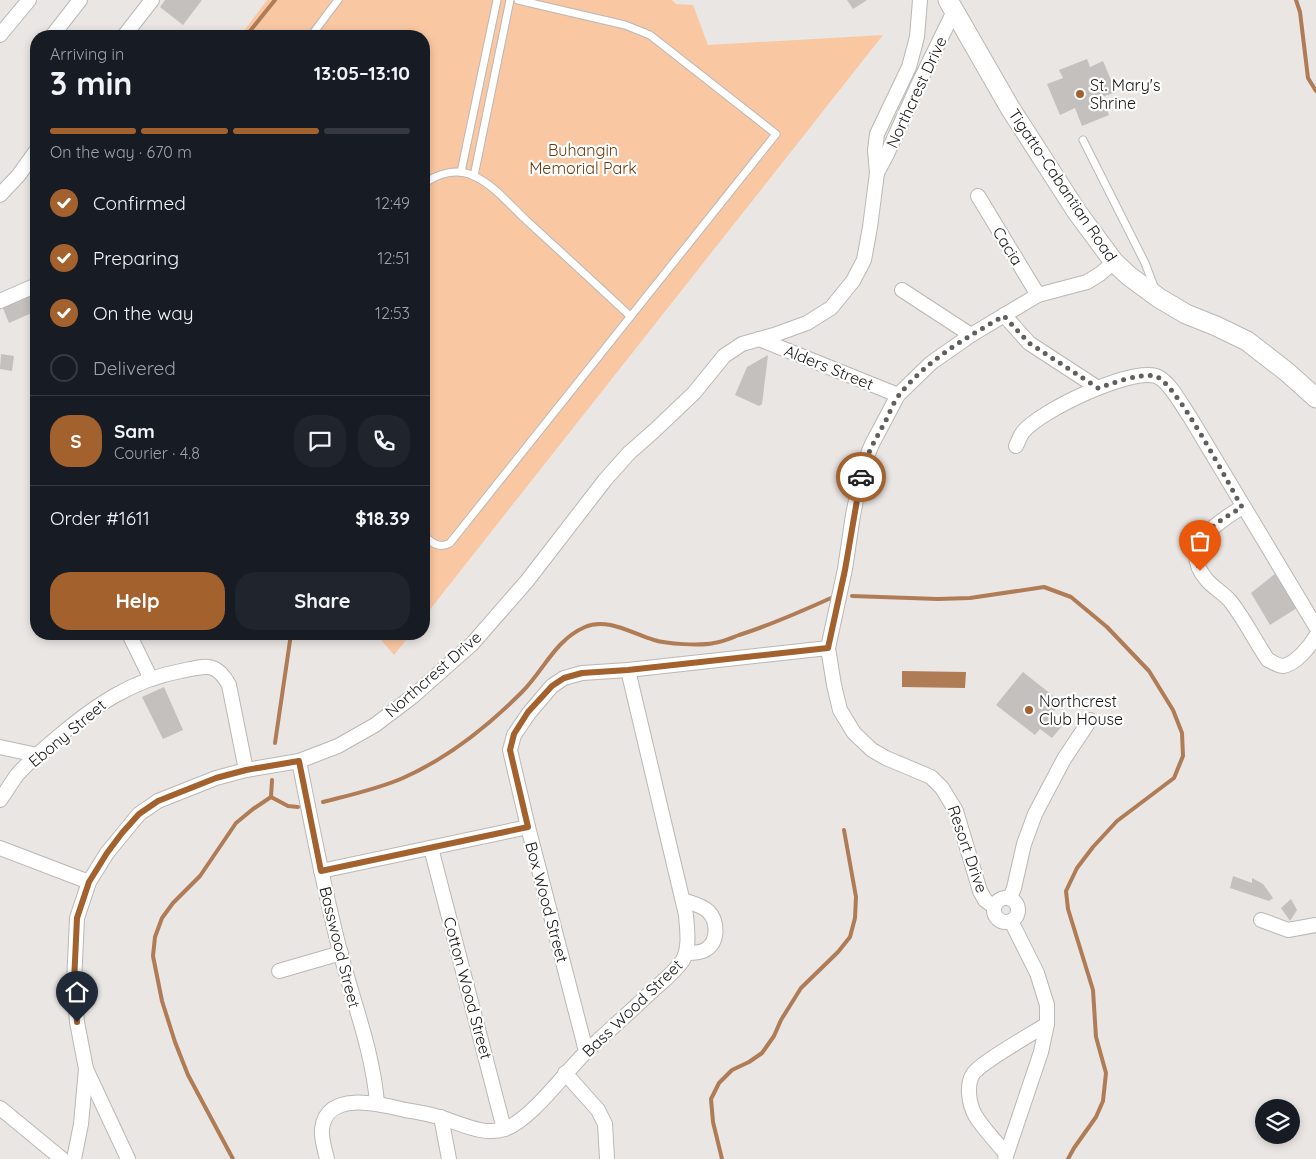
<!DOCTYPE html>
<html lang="en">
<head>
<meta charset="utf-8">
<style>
  :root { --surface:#171b24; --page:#20242c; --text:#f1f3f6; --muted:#9ea1a6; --line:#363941; --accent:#a3612d }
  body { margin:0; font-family:Quicksand,sans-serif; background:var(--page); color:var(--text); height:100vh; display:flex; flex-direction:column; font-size:19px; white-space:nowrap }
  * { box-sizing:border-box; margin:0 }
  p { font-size:16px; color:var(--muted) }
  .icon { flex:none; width:28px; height:28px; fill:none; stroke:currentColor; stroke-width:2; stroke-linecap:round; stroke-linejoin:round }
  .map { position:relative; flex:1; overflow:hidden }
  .drawer { position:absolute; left:30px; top:30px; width:400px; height:610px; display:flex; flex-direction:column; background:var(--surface); border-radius:20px; box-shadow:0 2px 8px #0003 }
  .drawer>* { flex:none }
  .buttons { position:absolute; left:1255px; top:1099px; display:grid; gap:10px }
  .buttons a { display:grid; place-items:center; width:45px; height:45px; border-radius:50%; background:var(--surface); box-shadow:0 2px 8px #0003; font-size:25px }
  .pin { position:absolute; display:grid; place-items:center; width:42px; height:42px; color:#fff; margin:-51px -21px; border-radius:50% 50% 50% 0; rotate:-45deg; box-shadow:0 0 5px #0007 }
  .pin .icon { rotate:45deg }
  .courier { position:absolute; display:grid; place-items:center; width:50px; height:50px; margin:-25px; border:4px solid #a3612d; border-radius:50%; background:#fff; color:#222; box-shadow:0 1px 6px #0007 }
  .overview em { font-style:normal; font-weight:800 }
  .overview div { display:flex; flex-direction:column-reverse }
  .overview { display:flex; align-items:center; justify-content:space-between; height:85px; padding:0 20px }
  h1 { font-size:32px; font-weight:800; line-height:38px }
  .bar { display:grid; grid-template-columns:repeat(4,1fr); gap:8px 5px; align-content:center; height:60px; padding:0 20px }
  .bar i { height:6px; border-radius:4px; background:var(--line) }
  .bar .on { background:var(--accent) }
  .bar p { grid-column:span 4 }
  .line { display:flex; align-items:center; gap:12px; padding:0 20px; border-top:1px solid var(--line) }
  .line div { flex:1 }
  .round { display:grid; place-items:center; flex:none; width:52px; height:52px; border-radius:20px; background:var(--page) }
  ol { padding:0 20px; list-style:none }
  li { display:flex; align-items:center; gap:15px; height:55px }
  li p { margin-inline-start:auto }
  li .icon { padding:5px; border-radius:50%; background:var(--accent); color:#fff; stroke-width:4 }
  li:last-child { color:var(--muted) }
  li i { width:28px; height:28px; border:2px solid var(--line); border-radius:50% }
  .primary-button { display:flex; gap:10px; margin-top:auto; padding:10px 20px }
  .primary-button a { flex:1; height:58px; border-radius:20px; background:var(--accent); color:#fff; font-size:20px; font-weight:800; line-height:58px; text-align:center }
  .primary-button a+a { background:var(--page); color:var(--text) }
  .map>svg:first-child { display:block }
  .green { fill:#fac7a3 }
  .water { fill:#b07c56 }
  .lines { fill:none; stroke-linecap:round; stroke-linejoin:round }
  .stream { stroke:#b07c56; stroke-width:4 }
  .building { fill:#c4c0bd }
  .lane-casing { stroke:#bbb7b4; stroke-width:9 }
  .street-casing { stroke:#bbb7b4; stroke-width:16 }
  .secondary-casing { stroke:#bbb7b4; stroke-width:21 }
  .lane { stroke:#fff; stroke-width:7 }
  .street { stroke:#fff; stroke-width:14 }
  .secondary { stroke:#fff; stroke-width:19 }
  .done { stroke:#615f5d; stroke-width:5; stroke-dasharray:0 9 }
  .route { stroke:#a3612d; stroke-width:6 }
  .poi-dot { fill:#a3612d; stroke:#fff; stroke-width:2 }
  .labels { text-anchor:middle; stroke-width:4.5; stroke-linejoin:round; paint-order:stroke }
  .poi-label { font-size:16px; fill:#171615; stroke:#fff; text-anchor:start }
  .street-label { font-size:16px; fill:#171615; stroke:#fff }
  .park-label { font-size:16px; fill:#6e3a0c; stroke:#fff }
</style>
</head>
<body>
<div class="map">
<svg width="1316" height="1159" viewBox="0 0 1316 1159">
  <rect width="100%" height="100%" fill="#eae6e3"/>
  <g class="green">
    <path d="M267 0H672L676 4 693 5 708 45 883 35 424 617V36H240Z"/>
    <path d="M376 634H411L394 655Z"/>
  </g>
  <path class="water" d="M902 671 966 672 965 688 902 687Z"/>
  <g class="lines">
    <g class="stream">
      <path d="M1296 0 1300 12 1308 78 1316 91"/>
      <path d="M246 36 275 0"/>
      <path d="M852 596 938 599 970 598 1044 587 1071 597 1107 627 1149 671 1173 710 1182 733 1183 756 1174 778 1117 821 1093 847 1077 868 1066 891 1068 909 1093 990 1096 1037 1106 1073 1103 1101 1096 1117 1074 1148 1068 1159"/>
      <path d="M275 743 291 634"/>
      <path d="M271 797 288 806 298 807"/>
      <path d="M271 797 272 780"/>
      <path d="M323 802C350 795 378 789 403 778 448 758 487 727 522 692 544 670 555 640 585 627 607 617 633 634 654 640 667 644 700 646 714 643 723 642 731 638 739 635 771 625 800 612 831 598"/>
      <path d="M233 1159 188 1075 175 1042 162 1001 153 956 155 937 162 918 173 903 200 876 236 823 253 809 271 797"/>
      <path d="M722 1159 713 1122 711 1099 719 1083 732 1070 749 1062 762 1053 774 1036 781 1020 801 988 838 952 850 937 855 918 856 897 844 830"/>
    </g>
  </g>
  <g class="building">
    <path d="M165 0H202L183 25 160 7Z"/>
    <path d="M847 0H867L853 9Z"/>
    <path d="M1087 59 1090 67 1103 61 1116 92 1102 97 1109 115 1082 126 1075 108 1060 115 1047 84 1063 78 1059 70Z"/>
    <path d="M32 294 36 304V311L9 323 2 306Z"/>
    <path d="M1 354 14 356 12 371 0 369Z"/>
    <path d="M768 355 762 404 759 406 735 395 747 367Z"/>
    <path d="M1276 573 1300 606 1270 625 1251 593Z"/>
    <path d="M1023 672 1061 702 1051 715 1063 725 1052 738 1040 729 1035 735 996 705Z"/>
    <path d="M164 687 183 730 163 739 142 697Z"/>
    <path d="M1233 876 1252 883V878L1263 884 1273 898 1269 901 1230 888Z"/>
    <path d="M1291 899 1297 910 1290 921 1281 908Z"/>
  </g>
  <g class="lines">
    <g class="lane-casing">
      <g id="lane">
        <path d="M311 36 338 0"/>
        <path d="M1083 140 1145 263 1155 289"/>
        <path d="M461 172 497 0"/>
        <path d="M474 176 510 0"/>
        <path d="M424 184C438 173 457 168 474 176 494 185 511 206 526 220 561 252 596 284 630 316"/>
        <path d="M424 536C432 543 440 549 450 543L776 134 650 35 625 25 518 0"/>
      </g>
    </g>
    <g class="street-casing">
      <g id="street">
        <path d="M0 35 29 0"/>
        <path d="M52 36 80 0"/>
        <path d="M124 36 152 0"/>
        <path d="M877 173 887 154 918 85 954 11"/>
        <path d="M0 195 18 176 36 151"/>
        <path d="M978 196 1038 295"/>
        <path d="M902 290 971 335"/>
        <path d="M0 301 32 287"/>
        <path d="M1004 315 1029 343 1098 388"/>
        <path d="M759 339 898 395"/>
        <path d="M1016 446C1018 442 1020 436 1023 432 1040 411 1129 368 1156 376 1169 380 1182 406 1190 417L1316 627"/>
        <path d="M1242 507C1218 523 1178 545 1206 579 1213 588 1224 593 1231 602 1245 620 1255 641 1268 660 1273 662 1278 666 1283 666 1296 664 1310 646 1316 636"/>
        <path d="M129 634 151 679"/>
        <path d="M0 747 37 755"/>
        <path d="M299 761C312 826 324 891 341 955 354 1004 373 1053 377 1103"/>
        <path d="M0 800C6 792 11 783 17 775 29 761 44 749 59 736 96 705 132 680 181 671 205 666 216 661 229 685L246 770"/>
        <path d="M0 848 89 882"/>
        <path d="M431 848 504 1129"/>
        <path d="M321 871 528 827"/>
        <circle cx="1006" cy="910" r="12"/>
        <path d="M1010 898 1014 888 1024 844 1035 814 1064 759 1090 720"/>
        <path d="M683 900C691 903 701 905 708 911 718 921 719 942 705 950 700 953 692 953 686 953"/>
        <path d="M993 906 985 900 980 891 956 811 942 788 931 777 886 758 872 750 854 733 840 710 834 685 828 648 845 569 853 515 863 466 872 444 898 395 931 363 971 335 1038 295 1087 282 1100 274 1114 262"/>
        <path d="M1261 920 1288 930 1316 925"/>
        <path d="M279 971 341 953"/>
        <path d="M586 1051 528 827 510 750 514 735 529 713 552 686 564 678 582 673 628 670 828 648"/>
        <path d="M86 1069 128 1159"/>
        <path d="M565 1073 598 1110 605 1124 607 1158"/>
        <path d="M0 1108 62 1159"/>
        <path d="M441 1117 449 1159"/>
        <path d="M1006 1154C996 1141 983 1129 975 1115 969 1104 966 1085 973 1074 981 1062 1032 1034 1047 1024"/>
        <path d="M74 1159 81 1124 86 1069 77 1022 74 983 77 918 89 882 107 853 139 814 158 801 216 778 246 770 299 761 338 746 375 725 412 697 472 644 527 581 605 480 629 453 654 431 694 393 724 356 742 344 774 335 807 323 831 308 853 281 864 260 870 227 877 173 875 150 877 134 909 67 917 37 920 0"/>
        <path d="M327 1159C325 1150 321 1139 322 1129 326 1090 380 1104 405 1110 418 1112 430 1114 442 1118 462 1124 484 1136 505 1129 533 1118 564 1073 587 1051 608 1031 630 1012 651 992 662 982 675 972 683 960 690 946 687 930 686 915L628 670"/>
        <path d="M1005 1159 1041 1052 1047 1024V1005L1037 973 1011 921"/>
      </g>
    </g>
    <g class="secondary-casing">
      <path id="secondary" d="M948 0 1010 108 1077 212 1114 262 1129 276 1159 298 1186 314 1216 326 1247 341 1287 372 1316 398"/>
    </g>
    <use href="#lane" class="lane"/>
    <use href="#street" class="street"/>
    <use href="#secondary" class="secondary"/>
  </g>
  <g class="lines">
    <path class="done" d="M861 477C865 457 874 442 884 424 889 415 893 402 900 394 927 360 967 337 1004 316L1029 343 1098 388C1113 383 1140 373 1155 376 1175 380 1229 485 1242 507 1218 522 1187 537 1200 571"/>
    <path class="route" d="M77 1022 74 982 77 918 89 882 107 853 122 833 139 814 158 801 216 778 246 770 299 761 321 871 528 827 510 750 514 734 528 712 552 686 564 678 582 673 628 670 828 648 845 570 861 477"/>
  </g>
  <g class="poi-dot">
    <circle cx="1080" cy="94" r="5"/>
    <circle cx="1029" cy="710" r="5"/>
  </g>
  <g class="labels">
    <g class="poi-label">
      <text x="1090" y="91">St. Mary's<tspan x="1090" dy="18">Shrine</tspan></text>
      <text x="1039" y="707">Northcrest<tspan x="1039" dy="18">Club House</tspan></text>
    </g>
    <g class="street-label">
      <text transform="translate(916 92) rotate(-65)" y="6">Northcrest Drive</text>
      <text transform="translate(1063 185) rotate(56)" y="6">Tigatto-Cabantian Road</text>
      <text transform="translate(1008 246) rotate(58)" y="6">Cacia</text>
      <text transform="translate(829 367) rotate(22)" y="6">Alders Street</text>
      <text transform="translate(433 674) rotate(-41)" y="6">Northcrest Drive</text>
      <text transform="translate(67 733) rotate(-40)" y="6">Ebony Street</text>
      <text transform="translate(968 849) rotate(71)" y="6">Resort Drive</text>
      <text transform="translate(547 902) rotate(75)" y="6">Box Wood Street</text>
      <text transform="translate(340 947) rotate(76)" y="6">Basswood Street</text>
      <text transform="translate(468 988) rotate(75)" y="6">Cotton Wood Street</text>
      <text transform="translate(632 1008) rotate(-44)" y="6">Bass Wood Street</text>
    </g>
    <g class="park-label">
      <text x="583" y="156">Buhangin<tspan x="583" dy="18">Memorial Park</tspan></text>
    </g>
  </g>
</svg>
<div class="buttons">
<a><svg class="icon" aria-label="layers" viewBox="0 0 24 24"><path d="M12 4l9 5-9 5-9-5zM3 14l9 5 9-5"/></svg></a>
</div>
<div class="pin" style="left:1200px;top:571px;background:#ea580c"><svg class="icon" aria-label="bag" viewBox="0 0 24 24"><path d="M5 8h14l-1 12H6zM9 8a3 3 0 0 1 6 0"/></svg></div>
<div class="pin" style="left:77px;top:1022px;background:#1f2937"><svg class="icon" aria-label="home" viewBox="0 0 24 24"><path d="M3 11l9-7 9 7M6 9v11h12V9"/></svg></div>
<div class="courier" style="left:861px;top:477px"><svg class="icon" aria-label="car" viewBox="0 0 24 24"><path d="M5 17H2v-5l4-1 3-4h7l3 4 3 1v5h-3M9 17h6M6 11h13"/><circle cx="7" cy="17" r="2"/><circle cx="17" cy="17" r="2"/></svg></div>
<section class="drawer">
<div class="overview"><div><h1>3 min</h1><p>Arriving in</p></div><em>13:05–13:10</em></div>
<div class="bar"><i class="on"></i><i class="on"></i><i class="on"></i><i></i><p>On the way · 670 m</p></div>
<ol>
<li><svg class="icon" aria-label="check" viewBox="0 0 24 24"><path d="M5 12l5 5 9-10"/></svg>Confirmed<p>12:49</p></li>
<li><svg class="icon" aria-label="check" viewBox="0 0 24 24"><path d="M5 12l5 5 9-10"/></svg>Preparing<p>12:51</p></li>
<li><svg class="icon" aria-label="check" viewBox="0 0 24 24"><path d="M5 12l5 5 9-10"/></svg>On the way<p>12:53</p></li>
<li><i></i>Delivered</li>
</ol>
<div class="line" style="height:90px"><b class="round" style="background:var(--accent);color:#fff">S</b><div><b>Sam</b><p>Courier · 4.8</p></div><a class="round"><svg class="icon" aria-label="chat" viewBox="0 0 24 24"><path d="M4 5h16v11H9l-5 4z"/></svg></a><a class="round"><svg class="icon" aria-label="phone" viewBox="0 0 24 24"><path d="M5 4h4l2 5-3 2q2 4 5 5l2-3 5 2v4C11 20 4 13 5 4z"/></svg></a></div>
<div class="line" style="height:65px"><div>Order #1611</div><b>$18.39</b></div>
<div class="primary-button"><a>Help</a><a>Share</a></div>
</section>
</div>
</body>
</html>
